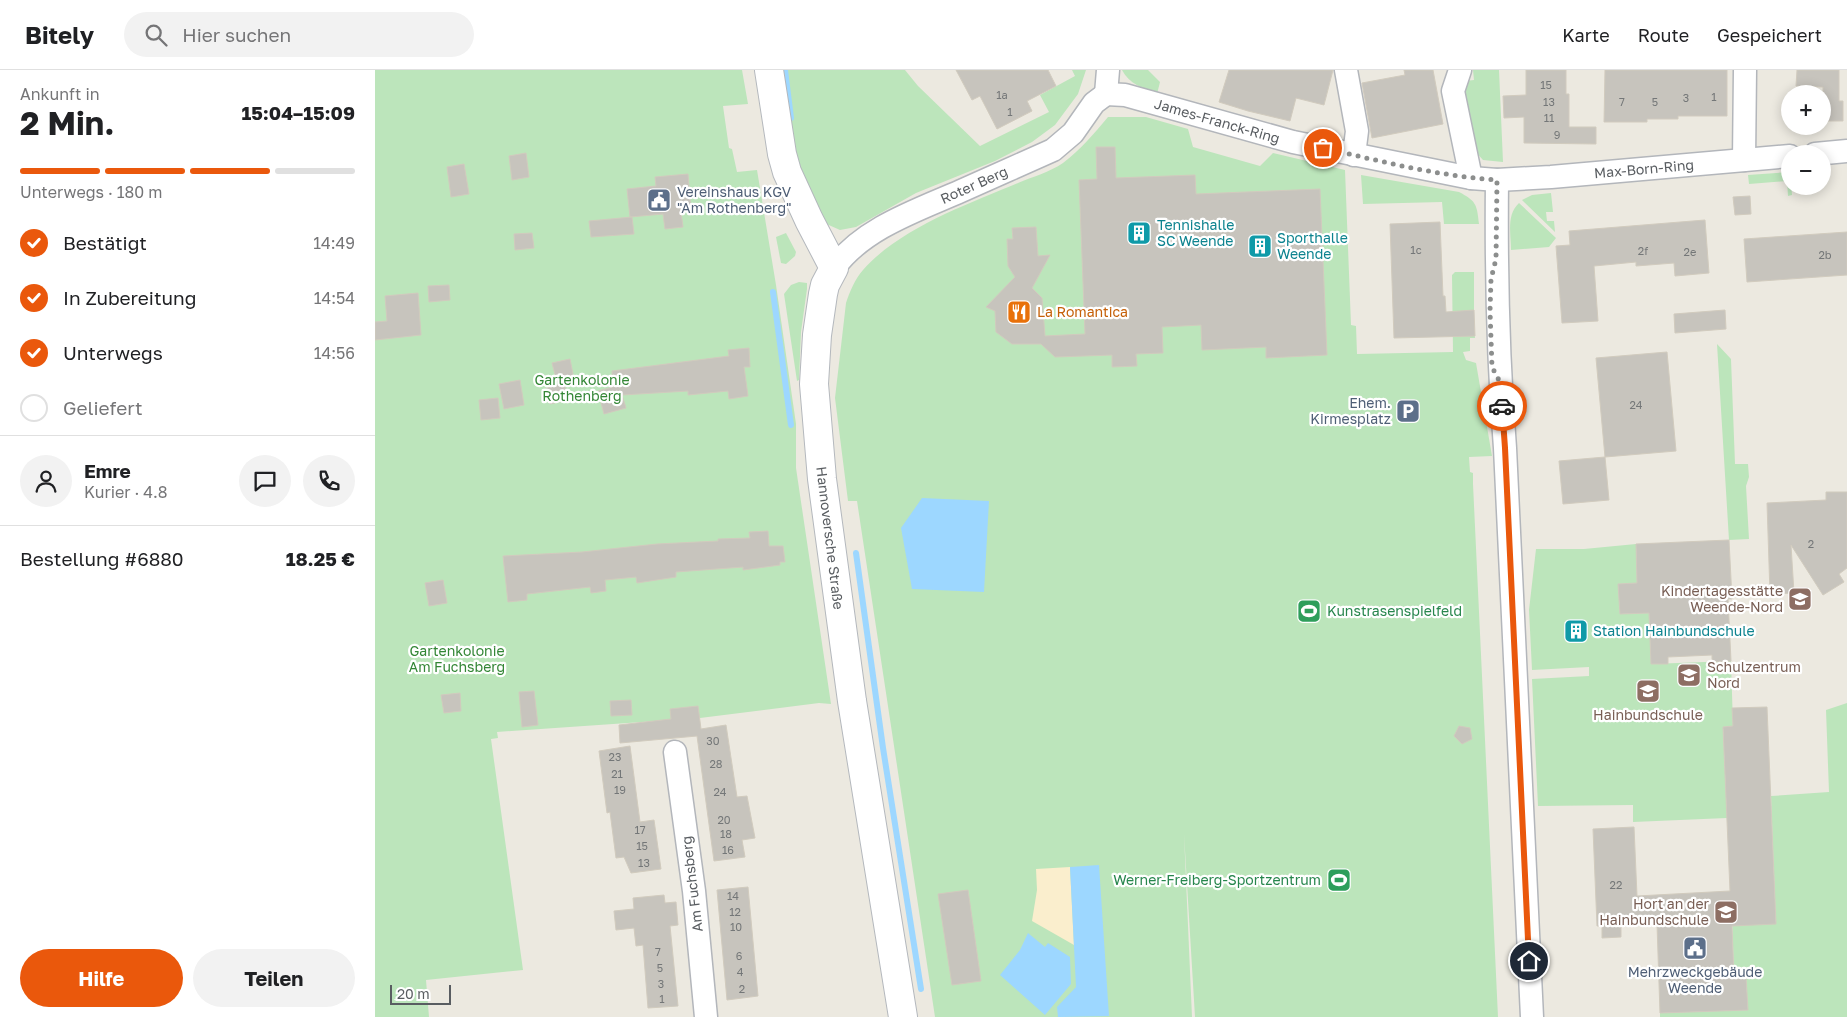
<!DOCTYPE html>
<html lang="de">
<head>
<meta charset="utf-8">
<style>
  :root { --surface:#fff; --page:#f2f2f2; --text:#202124; --muted:#757577; --line:#e0e0e0; --accent:#ea580c }
  body { margin:0; font-family:"Golos Text",sans-serif; background:var(--page); color:var(--text); height:100vh; display:flex; flex-direction:column; font-size:19px; white-space:nowrap }
  * { box-sizing:border-box; margin:0 }
  p { font-size:16px; color:var(--muted) }
  .icon { flex:none; width:28px; height:28px; fill:none; stroke:currentColor; stroke-width:2; stroke-linecap:round; stroke-linejoin:round }
  .map { position:relative; flex:1; overflow:hidden }
  .panel { display:flex; flex-direction:column; background:var(--surface); width:375px }
  .panel>* { flex:none }
  .controls { position:absolute; left:1406px; top:15px; display:grid; gap:10px }
  .controls a { display:grid; place-items:center; width:50px; height:50px; border-radius:50%; background:var(--surface); box-shadow:0 2px 12px #0003; font-size:25px }
  .scale { position:absolute; left:15px; bottom:12px; width:61px; box-sizing:border-box; padding-left:5px; border:2px solid #595d61; border-top:0; font-size:14px; line-height:18px; white-space:nowrap; color:#595d61; -webkit-text-stroke:4px #fff; paint-order:stroke }
  .pin { position:absolute; display:grid; place-items:center; width:42px; height:42px; color:#fff; margin:-21px; border:2px solid #fff; border-radius:50%; box-shadow:0 1px 5px #0007 }
  .courier { position:absolute; display:grid; place-items:center; width:50px; height:50px; margin:-25px; border:4px solid #ea580c; border-radius:50%; background:#fff; color:#222; box-shadow:0 1px 6px #0007 }
  .overview em { font-style:normal; font-weight:700 }
  .overview div { display:flex; flex-direction:column-reverse }
  .overview { display:flex; align-items:center; justify-content:space-between; height:85px; padding:0 20px }
  h1 { font-size:32px; font-weight:700; line-height:38px }
  .bar { display:grid; grid-template-columns:repeat(4,1fr); gap:8px 5px; align-content:center; height:60px; padding:0 20px }
  .bar i { height:6px; border-radius:4px; background:var(--line) }
  .bar .on { background:var(--accent) }
  .bar p { grid-column:span 4 }
  .line { display:flex; align-items:center; gap:12px; padding:0 20px; border-top:1px solid var(--line) }
  .line div { flex:1 }
  .round { display:grid; place-items:center; flex:none; width:52px; height:52px; border-radius:26px; background:var(--page) }
  ol { padding:0 20px; list-style:none }
  li { display:flex; align-items:center; gap:15px; height:55px }
  li p { margin-inline-start:auto }
  li .icon { padding:5px; border-radius:50%; background:var(--accent); color:#fff; stroke-width:4 }
  li:last-child { color:var(--muted) }
  li i { width:28px; height:28px; border:2px solid var(--line); border-radius:50% }
  .button { display:flex; gap:10px; margin-top:auto; padding:10px 20px }
  .button a { flex:1; height:58px; border-radius:30px; background:var(--accent); color:#fff; font-size:20px; font-weight:700; line-height:58px; text-align:center }
  .button a+a { background:var(--page); color:var(--text) }
  header { display:flex; align-items:center; gap:30px; box-sizing:border-box; height:70px; padding:0 25px; background:var(--surface); border-bottom:1px solid var(--line) }
  header strong { font-size:24px }
  nav { display:flex; gap:28px; margin-inline-start:auto; font-size:18px }
  .search { width:350px; height:45px; background:var(--page); display:flex; align-items:center; gap:12px; box-sizing:border-box; padding:0 18px; border-radius:28px; color:var(--muted); font-size:19px }
  main { display:flex; flex:1; min-height:0 }
  .map>svg:first-child { display:block }
  .green { fill:#bce5bb }
  .sand { fill:#faeecd }
  .water { fill:#9dd7ff }
  .lines { fill:none; stroke-linecap:round; stroke-linejoin:round }
  .stream { stroke:#9dd7ff; stroke-width:6 }
  .building { fill:#c7c4bd; stroke:#d1cbbe }
  .street-casing { stroke:#b3b6bb; stroke-width:25 }
  .secondary-casing { stroke:#b4b8bd; stroke-width:30 }
  .street { stroke:#fff; stroke-width:22 }
  .secondary { stroke:#fff; stroke-width:28 }
  .done { stroke:#8c8e8d; stroke-width:5; stroke-dasharray:0 9 }
  .route { stroke:#ea580c; stroke-width:6 }
  .labels { text-anchor:middle; stroke-width:4.5; stroke-linejoin:round; paint-order:stroke }
  .number-label { font-size:11px; fill:#747778 }
  .street-label { font-size:14px; fill:#595d61; stroke:#fff }
  .service-label { font-size:14px; fill:#4e5e75; stroke:#fff; text-anchor:start }
  .culture-label { font-size:14px; fill:#0d838f; stroke:#fff; text-anchor:start }
  .food-label { font-size:14px; fill:#c56008; stroke:#fff; text-anchor:start }
  .park-label { font-size:14px; fill:#338635; stroke:#fff }
  .education-label { font-size:14px; fill:#785e54; stroke:#fff; text-anchor:end }
  .leisure-label { font-size:14px; fill:#27864d; stroke:#fff; text-anchor:start }
</style>
</head>
<body>
<header>
<strong>Bitely</strong>
<div class="search"><svg class="icon" aria-label="search" viewBox="0 0 24 24"><circle cx="10" cy="10" r="6"/><path d="M15 15l6 6"/></svg>Hier suchen</div>
<nav><a>Karte</a><a>Route</a><a>Gespeichert</a></nav>
</header>
<main>
<section class="panel">
<div class="overview"><div><h1>2 Min.</h1><p>Ankunft in</p></div><em>15:04–15:09</em></div>
<div class="bar"><i class="on"></i><i class="on"></i><i class="on"></i><i></i><p>Unterwegs · 180 m</p></div>
<ol>
<li><svg class="icon" aria-label="check" viewBox="0 0 24 24"><path d="M5 12l5 5 9-10"/></svg>Bestätigt<p>14:49</p></li>
<li><svg class="icon" aria-label="check" viewBox="0 0 24 24"><path d="M5 12l5 5 9-10"/></svg>In Zubereitung<p>14:54</p></li>
<li><svg class="icon" aria-label="check" viewBox="0 0 24 24"><path d="M5 12l5 5 9-10"/></svg>Unterwegs<p>14:56</p></li>
<li><i></i>Geliefert</li>
</ol>
<div class="line" style="height:90px"><a class="round"><svg class="icon" aria-label="person" viewBox="0 0 24 24"><circle cx="12" cy="8" r="4"/><path d="M4 21q1-7 8-7t8 7"/></svg></a><div><b>Emre</b><p>Kurier · 4.8</p></div><a class="round"><svg class="icon" aria-label="chat" viewBox="0 0 24 24"><path d="M4 5h16v11H9l-5 4z"/></svg></a><a class="round"><svg class="icon" aria-label="phone" viewBox="0 0 24 24"><path d="M5 4h4l2 5-3 2q2 4 5 5l2-3 5 2v4C11 20 4 13 5 4z"/></svg></a></div>
<div class="line" style="height:65px"><div>Bestellung #6880</div><b>18.25 €</b></div>
<div class="button"><a>Hilfe</a><a>Teilen</a></div>
</section>
<div class="map">
<svg width="1472" height="947" viewBox="0 0 1472 947">
  <rect width="100%" height="100%" fill="#ece9e0"/>
  <g class="green">
    <path d="M0 0H367L373 34 348 36 354 78 357 79 362 102 382 100 401 215 421 354V398L456 634 444 633 325 648 122 662 123 668 116 669 148 900 51 910 54 947H0Z"/>
    <path d="M405 0H530L543 16 605 76 674 42 665 25 700 6 697 0H711L703 24 680 55 657 72 620 91 541 123 481 157 465 160 447 152 420 92Z"/>
    <path d="M747 0H773L785 12 782 24C768 18 754 14 747 0Z"/>
    <path d="M1098 0H1124L1128 92 1108 90 1100 81 1086 19 1090 11 1099 10Z"/>
    <path d="M733 47H771L813 59 818 77 885 96 898 83 970 100 976 255 981 256 982 284 1078 282 1077 205 1080 202H1099V240L1094 241 1099 259 1100 268H1095V281L1088 282 1091 290 1101 293 1117 386 1094 387 1095 402 1098 403V414L1123 947H820L809 764 817 947H560L482 431H473L460 328 471 233C475 221 480 209 488 200 525 158 593 134 643 113 657 107 675 102 688 93 705 80 719 64 733 47Z"/>
    <path d="M1415 102 1417 125 1413 126 1412 111 1374 114 1373 105Z"/>
    <path d="M986 105 1084 122C1101 131 1102 134 1104 154H1069L1067 132 988 134Z"/>
    <path d="M1176 123 1178 142H1171L1172 151H1179L1180 162 1147 130 1157 125Z"/>
    <path d="M1144 133 1181 168 1174 177 1136 180C1136 164 1131 145 1144 133Z"/>
    <path d="M411 163 421 182 420 186 411 194 406 193 401 167Z"/>
    <path d="M424 212 432 213V219L426 262 424 310 422 311 409 224 416 215Z"/>
    <path d="M1342 274 1356 289 1360 394H1373L1374 407 1371 416 1374 469 1354 470Z"/>
    <path d="M1261 474 1262 513 1243 514 1245 544 1274 543 1276 594 1356 591 1358 656 1348 657 1352 748 1258 752V735L1163 736 1157 609 1214 606V597L1157 600 1154 540 1161 479H1209Z"/>
    <path d="M1472 633V947H1285V943L1373 940 1371 907H1359L1357 843 1401 854 1396 726 1454 722 1451 640Z"/>
  </g>
  <path class="sand" d="M695 797 699 875 657 851 662 820 661 799Z"/>
  <g class="water">
    <path d="M547 428 614 431 609 522 537 519 526 458Z"/>
    <path d="M724 795 734 946 683 947 682 937 701 917 695 797Z"/>
    <path d="M653 863 670 877 673 873 695 887 696 914 670 945 625 905 645 880Z"/>
  </g>
  <g class="lines">
    <g class="stream">
      <path d="M410 0 416 48"/>
      <path d="M398 222 416 355"/>
      <path d="M481 483 508 678 546 919"/>
    </g>
  </g>
  <g class="building">
    <path d="M581 0H673L681 16 652 31 657 41 622 59 605 26 597 30Z"/>
    <path d="M854 0H958L949 35 921 28 915 51 873 41 844 32Z"/>
    <path d="M1029 0H1058L1068 54 997 68 987 13 1030 5Z"/>
    <path d="M1151 0H1191V24H1194V57H1221V74L1149 73V47L1129 48 1128 26 1151 25Z"/>
    <path d="M1230 0H1352V46H1303V49H1272V52H1229Z"/>
    <path d="M1422 0H1464V31H1468V51H1448V17L1421 16Z"/>
    <path d="M721 77H740L741 108 820 105 821 124 945 119 952 285 891 288V277L827 280 826 255 787 257 788 283 761 284 762 296 737 297V285L680 287 666 274H637L621 262 620 241 611 237 640 207 633 196 632 169H638L637 158 661 157 663 186 675 185 657 218 667 228 670 266 710 264 704 110 722 109Z"/>
    <path d="M151 83 154 107 137 110 134 86Z"/>
    <path d="M89 94 94 124 76 127 72 97Z"/>
    <path d="M313 104 316 141 306 142 308 157 290 159 288 144 255 147 252 119 281 116 280 107Z"/>
    <path d="M1375 126 1376 144 1360 145 1358 127Z"/>
    <path d="M257 147 259 164 216 167 214 151Z"/>
    <path d="M1330 150 1334 203 1300 206 1299 193 1261 196V192L1219 196 1223 251 1187 253 1181 176 1195 175 1194 161Z"/>
    <path d="M1065 152 1068 226H1070L1071 242 1099 240 1100 266 1019 268 1015 154Z"/>
    <path d="M1472 162V205L1372 212 1369 169Z"/>
    <path d="M157 163 159 178 140 180 139 164Z"/>
    <path d="M74 215 75 230 54 232 53 216Z"/>
    <path d="M43 223 46 265 0 270V252L12 251 10 226Z"/>
    <path d="M1350 240 1351 259 1300 263 1299 244Z"/>
    <path d="M374 278 375 297H369L373 326 354 329 353 321 313 325V321L247 325 251 338 229 344 223 321 238 317 237 301 354 286 353 280Z"/>
    <path d="M1292 282 1301 381 1230 387 1221 288Z"/>
    <path d="M195 289 199 309 182 312 177 293Z"/>
    <path d="M145 310 149 335 129 339 124 314Z"/>
    <path d="M189 313 193 330 175 334 171 318Z"/>
    <path d="M123 328 125 348 106 350 104 330Z"/>
    <path d="M1230 387 1234 430 1188 434 1184 391Z"/>
    <path d="M1451 422H1472V498L1464 504 1469 512 1448 525 1416 475 1419 523 1395 524 1392 433 1451 430Z"/>
    <path d="M393 461 394 476H408L410 492H405V495L368 500V497L301 502V507L262 513 261 507 230 510 231 521 216 523 215 517 152 524V530L133 532 128 486 207 482 282 474 343 471V469L375 468 374 462Z"/>
    <path d="M1354 470 1357 529H1353L1356 591 1337 592V585L1293 587V594H1276L1274 543 1245 544 1243 514 1262 513 1261 474Z"/>
    <path d="M68 510 72 533 54 536 50 513Z"/>
    <path d="M1208 553 1209 569 1193 570 1192 554Z"/>
    <path d="M159 621 163 655 147 657 144 622Z"/>
    <path d="M85 623 86 641 69 643 66 625Z"/>
    <path d="M256 630 257 645 236 646 235 631Z"/>
    <path d="M323 636 326 659 351 655 362 727 372 726 380 768 367 770 370 787 339 791 322 666 245 673 244 655 296 649 295 639Z"/>
    <path d="M1392 637 1401 854 1357 856 1359 907H1371L1373 940 1285 943 1282 854 1246 856V867L1227 868V856H1222L1218 759 1259 757 1262 826 1355 821 1348 657 1358 656 1357 638Z"/>
    <path d="M1084 656 1095 658 1097 669 1087 674 1079 666Z"/>
    <path d="M255 676 265 752 279 750 286 799 256 803 249 787 241 788 235 742 232 743 224 681Z"/>
    <path d="M373 817 383 926 352 930 342 820Z"/>
    <path d="M593 820 606 911 577 915 563 824Z"/>
    <path d="M289 825 290 833 301 832 303 855 295 856 303 936 273 938 268 875 261 876 259 858 241 860 239 841 259 839 258 828Z"/>
  </g>
  <g class="lines">
    <g class="street-casing">
      <g id="street">
        <path d="M971 0 982 61 979 85"/>
        <path d="M1085 0 1078 21 1096 108"/>
        <path d="M731 24 750 25 918 72 1096 108 1122 110 1176 107 1415 86"/>
        <path d="M731 24 733 0"/>
        <path d="M1440 84 1472 81"/>
        <path d="M1369 90 1370 0"/>
        <path d="M1122 110C1121 199 1123 289 1130 378L1157 947"/>
        <path d="M459 198C488 158 543 140 586 121 617 107 647 94 678 80L698 63 719 33 731 24"/>
        <path d="M300 682 319 821 331 947"/>
      </g>
    </g>
    <g class="secondary-casing">
      <path id="secondary" d="M394 0 407 84 412 102 434 150 459 198 450 215 448 224 442 265 439 314 447 409 477 631 528 947"/>
    </g>
    <use href="#street" class="street"/>
    <use href="#secondary" class="secondary"/>
  </g>
  <g class="lines">
    <path class="done" d="M948 78C1005 91 1063 106 1122 110L1121 189 1116 209 1115 241 1117 297 1125 312 1127 336"/>
    <path class="route" d="M1127 336 1130 378 1154 891"/>
  </g>
  <defs>
    <g id="civic-square" transform="scale(1.25)"><rect x="-9" y="-9" width="18" height="18" rx="4" fill="#5c6f8a" stroke="#fff"/><path d="M-.6-6.5H3V-4.5H.6V-3L4-1V1h2V6H-6V1h2V-1L-.6-3ZM-1.2 2.5V6h2.4V2.5Z" fill="#fff"/></g>
    <g id="building-square" transform="scale(1.25)"><rect x="-9" y="-9" width="18" height="18" rx="4" fill="#0f9aa8" stroke="#fff"/><path d="M-4-6H4V6H1V3H-1V6H-4ZM-2.5-4.3h1.7v1.8h-1.7ZM.8-4.3h1.7v1.8H.8ZM-2.5-1h1.7V.8h-1.7ZM.8-1h1.7V.8H.8Z" fill="#fff"/></g>
    <g id="restaurant-square" transform="scale(1.25)"><rect x="-9" y="-9" width="18" height="18" rx="4" fill="#e8710a" stroke="#fff"/><path d="M-5-6h1v4h1v-4h1v4h1v-4h1v5L-1.5 .5V6h-2V.5L-5-1ZM5-6V6H3V1.5H1.5Q1.5-4 5-6Z" fill="#fff"/></g>
    <g id="parking-square" transform="scale(1.25)"><rect x="-9" y="-9" width="18" height="18" rx="4" fill="#5c6f8a" stroke="#fff"/><path d="M-3.5-5.5H1a3.5 3.5 0 0 1 0 7H-1V5.5H-3.5ZM-1-3.4V-.6H.8a1.4 1.4 0 0 0 0-2.8Z" fill="#fff"/></g>
    <g id="school-square" transform="scale(1.25)"><rect x="-9" y="-9" width="18" height="18" rx="4" fill="#8d6e63" stroke="#fff"/><path d="M0-5L7-2L0 1L-7-2ZM-4 1L0 2.5L4 1V4Q0 6-4 4Z" fill="#fff"/></g>
    <g id="stadium-square" transform="scale(1.25)"><rect x="-9" y="-9" width="18" height="18" rx="4" fill="#2e9e5b" stroke="#fff"/><path d="M0-5a6.5 5 0 1 0 0 10a6.5 5 0 1 0 0-10ZM-3.5-1.8h7v3.6h-7Z" fill="#fff"/></g>
  </defs>
  <g fill-rule="evenodd">
    <use href="#civic-square" x="284" y="130"/>
    <use href="#building-square" x="764" y="163"/>
    <use href="#building-square" x="885" y="176"/>
    <use href="#restaurant-square" x="644" y="242"/>
    <use href="#parking-square" x="1033" y="341"/>
    <use href="#school-square" x="1425" y="529"/>
    <use href="#stadium-square" x="934" y="541"/>
    <use href="#building-square" x="1201" y="561"/>
    <use href="#school-square" x="1314" y="605"/>
    <use href="#school-square" x="1273" y="621"/>
    <use href="#stadium-square" x="964" y="810"/>
    <use href="#school-square" x="1351" y="842"/>
    <use href="#civic-square" x="1320" y="878"/>
  </g>
  <g class="labels">
    <g class="number-label">
      <text x="1171" y="19">15</text>
      <text x="627" y="29">1a</text>
      <text x="1339" y="31">1</text>
      <text x="1311" y="32">3</text>
      <text x="1174" y="36">13</text>
      <text x="1247" y="36">7</text>
      <text x="1280" y="36">5</text>
      <text x="635" y="46">1</text>
      <text x="1174" y="52">11</text>
      <text x="1182" y="69">9</text>
      <text x="1041" y="184">1c</text>
      <text x="1268" y="185">2f</text>
      <text x="1315" y="186">2e</text>
      <text x="1450" y="189">2b</text>
      <text x="1261" y="339">24</text>
      <text x="1436" y="478">2</text>
      <text x="338" y="675">30</text>
      <text x="240" y="691">23</text>
      <text x="341" y="698">28</text>
      <text x="242" y="708">21</text>
      <text x="245" y="724">19</text>
      <text x="345" y="726">24</text>
      <text x="349" y="754">20</text>
      <text x="265" y="764">17</text>
      <text x="351" y="768">18</text>
      <text x="267" y="780">15</text>
      <text x="353" y="784">16</text>
      <text x="269" y="797">13</text>
      <text x="1241" y="819">22</text>
      <text x="358" y="830">14</text>
      <text x="360" y="846">12</text>
      <text x="361" y="861">10</text>
      <text x="283" y="886">7</text>
      <text x="364" y="890">6</text>
      <text x="285" y="902">5</text>
      <text x="365" y="906">4</text>
      <text x="286" y="918">3</text>
      <text x="367" y="923">2</text>
      <text x="287" y="933">1</text>
    </g>
    <g class="street-label">
      <text transform="translate(842 51) rotate(16)" y="5">James-Franck-Ring</text>
      <text transform="translate(1269 99) rotate(-5)" y="5">Max-Born-Ring</text>
      <text transform="translate(599 115) rotate(-24)" y="5">Roter Berg</text>
      <text transform="translate(455 468) rotate(83)" y="5">Hannoversche Straße</text>
      <text transform="translate(317 814) rotate(-97)" y="5">Am Fuchsberg</text>
    </g>
    <g class="service-label">
      <text x="302" y="127">Vereinshaus KGV<tspan x="302" dy="16">"Am Rothenberg"</tspan></text>
      <text x="1016" y="338" text-anchor="end">Ehem.<tspan x="1016" dy="16">Kirmesplatz</tspan></text>
      <text x="1320" y="907" text-anchor="middle">Mehrzweckgebäude<tspan x="1320" dy="16">Weende</tspan></text>
    </g>
    <g class="culture-label">
      <text x="782" y="160">Tennishalle<tspan x="782" dy="16">SC Weende</tspan></text>
      <text x="902" y="173">Sporthalle<tspan x="902" dy="16">Weende</tspan></text>
      <text x="1218" y="566">Station Hainbundschule</text>
    </g>
    <g class="food-label">
      <text x="662" y="247">La Romantica</text>
    </g>
    <g class="park-label">
      <text x="207" y="315">Gartenkolonie<tspan x="207" dy="16">Rothenberg</tspan></text>
      <text x="82" y="586">Gartenkolonie<tspan x="82" dy="16">Am Fuchsberg</tspan></text>
    </g>
    <g class="education-label">
      <text x="1408" y="526">Kindertagesstätte<tspan x="1408" dy="16">Weende-Nord</tspan></text>
      <text x="1332" y="602" text-anchor="start">Schulzentrum<tspan x="1332" dy="16">Nord</tspan></text>
      <text x="1273" y="650" text-anchor="middle">Hainbundschule</text>
      <text x="1334" y="839">Hort an der<tspan x="1334" dy="16">Hainbundschule</tspan></text>
    </g>
    <g class="leisure-label">
      <text x="952" y="546">Kunstrasenspielfeld</text>
      <text x="946" y="815" text-anchor="end">Werner-Freiberg-Sportzentrum</text>
    </g>
  </g>
</svg>
<div class="controls">
<a>+</a>
<a>−</a>
</div>
<div class="scale">20 m</div>
<div class="pin" style="left:948px;top:78px;background:#ea580c"><svg class="icon" aria-label="bag" viewBox="0 0 24 24"><path d="M5 8h14l-1 12H6zM9 8a3 3 0 0 1 6 0"/></svg></div>
<div class="pin" style="left:1154px;top:891px;background:#1f2937"><svg class="icon" aria-label="home" viewBox="0 0 24 24"><path d="M3 11l9-7 9 7M6 9v11h12V9"/></svg></div>
<div class="courier" style="left:1127px;top:336px"><svg class="icon" aria-label="car" viewBox="0 0 24 24"><path d="M5 17H2v-5l4-1 3-4h7l3 4 3 1v5h-3M9 17h6M6 11h13"/><circle cx="7" cy="17" r="2"/><circle cx="17" cy="17" r="2"/></svg></div>
</div>
</main>
</body>
</html>
